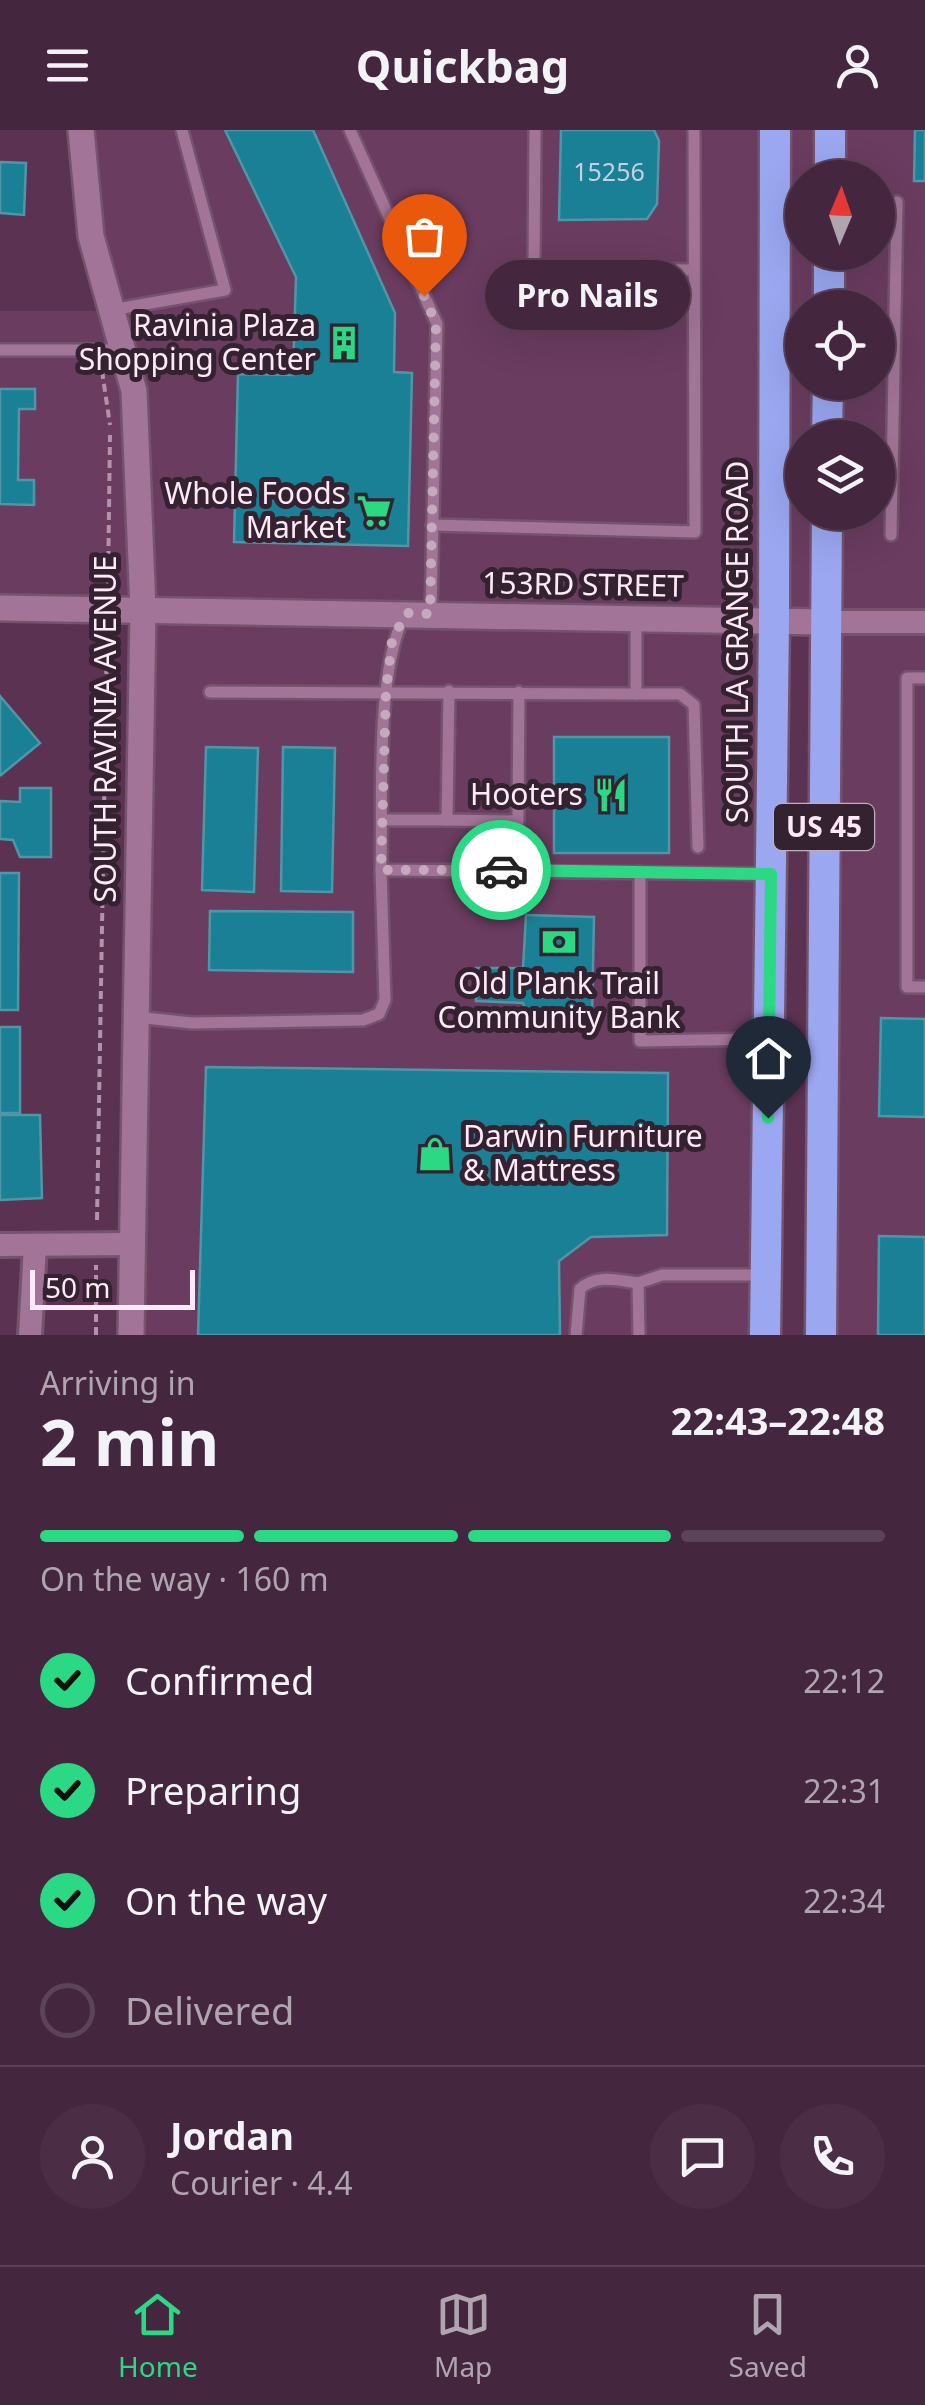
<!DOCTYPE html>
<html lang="en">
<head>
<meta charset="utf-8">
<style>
  :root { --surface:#44263e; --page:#4b2e45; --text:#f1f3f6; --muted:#afa5b0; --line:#5c4358; --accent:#2bd884 }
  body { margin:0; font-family:"Noto Sans",sans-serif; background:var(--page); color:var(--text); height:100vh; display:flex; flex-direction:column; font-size:38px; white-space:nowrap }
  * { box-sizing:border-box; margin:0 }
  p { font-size:32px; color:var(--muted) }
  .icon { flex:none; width:55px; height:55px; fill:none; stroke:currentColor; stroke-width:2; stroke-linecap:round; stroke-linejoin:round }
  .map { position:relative; height:1205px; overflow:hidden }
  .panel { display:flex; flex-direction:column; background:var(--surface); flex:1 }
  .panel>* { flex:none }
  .needle { width:65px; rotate:2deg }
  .buttons { position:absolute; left:785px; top:30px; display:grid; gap:20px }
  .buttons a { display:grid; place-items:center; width:110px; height:110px; border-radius:50%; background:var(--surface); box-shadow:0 10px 40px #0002,0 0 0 2px var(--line); font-size:50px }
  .scale { position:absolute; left:30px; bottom:25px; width:165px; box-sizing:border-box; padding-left:10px; border:5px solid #fee9f8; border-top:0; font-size:28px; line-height:35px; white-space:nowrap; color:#fee9f8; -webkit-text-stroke:8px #352230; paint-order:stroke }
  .pin { position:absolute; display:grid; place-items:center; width:85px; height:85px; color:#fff; margin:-102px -42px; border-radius:50% 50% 50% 0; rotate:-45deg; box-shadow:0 0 10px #0007 }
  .pin .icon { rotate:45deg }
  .courier { position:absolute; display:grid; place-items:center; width:100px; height:100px; margin:-50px; border:8px solid #2bd884; border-radius:50%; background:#fff; color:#222; box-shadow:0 2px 12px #0007 }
  .bubble { position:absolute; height:70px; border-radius:35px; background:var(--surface); box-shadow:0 10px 40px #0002,0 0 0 2px var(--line); font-size:32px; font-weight:700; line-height:70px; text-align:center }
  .head em { font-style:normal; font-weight:700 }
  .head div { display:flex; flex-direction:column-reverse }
  .head { display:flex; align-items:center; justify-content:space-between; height:170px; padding:0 40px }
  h1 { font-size:65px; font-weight:700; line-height:75px }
  .bar { display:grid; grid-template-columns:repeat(4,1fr); gap:15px 10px; align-content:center; height:120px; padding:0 40px }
  .bar i { height:12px; border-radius:8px; background:var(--line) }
  .bar .on { background:var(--accent) }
  .bar p { grid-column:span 4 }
  .line { display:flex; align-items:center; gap:25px; padding:0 40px; border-top:2px solid var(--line) }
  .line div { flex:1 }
  .round { display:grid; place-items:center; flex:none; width:105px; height:105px; border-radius:52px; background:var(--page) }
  ol { padding:0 40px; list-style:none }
  li { display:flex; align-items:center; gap:30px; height:110px }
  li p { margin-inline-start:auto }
  li .icon { padding:10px; border-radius:50%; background:var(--accent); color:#111; stroke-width:4 }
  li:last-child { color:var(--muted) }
  li i { width:55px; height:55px; border:5px solid var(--line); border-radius:50% }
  header { display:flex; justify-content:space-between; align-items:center; height:130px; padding:0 40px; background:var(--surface); font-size:45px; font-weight:700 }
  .dock { display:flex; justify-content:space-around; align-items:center; height:140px; border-top:2px solid var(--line); background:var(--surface); font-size:28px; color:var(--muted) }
  .dock a { display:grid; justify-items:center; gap:5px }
  .dock .on { color:var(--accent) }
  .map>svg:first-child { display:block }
  .built { fill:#6a3c60; fill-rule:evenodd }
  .building { fill:#198095; stroke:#5096a7; stroke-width:2.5 }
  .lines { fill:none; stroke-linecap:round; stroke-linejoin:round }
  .lane-casing { stroke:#74536d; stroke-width:16 }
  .street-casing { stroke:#74536d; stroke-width:28 }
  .secondary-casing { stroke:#74536d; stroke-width:30 }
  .highway-casing { stroke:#74536d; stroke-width:35 }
  .path { stroke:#b193aa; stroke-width:4; stroke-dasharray:8 5; stroke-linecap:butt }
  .lane { stroke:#a27497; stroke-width:11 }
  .street { stroke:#a27497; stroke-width:22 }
  .secondary { stroke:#a27497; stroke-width:25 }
  .highway { stroke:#9ba8f1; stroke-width:30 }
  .done { stroke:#c5a9be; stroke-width:10; stroke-dasharray:0 18 }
  .route { stroke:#2bd884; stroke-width:12 }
  .labels { text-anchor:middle; stroke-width:10; stroke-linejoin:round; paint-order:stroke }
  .number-label { font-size:25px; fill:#c5cfdf }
  .shield { fill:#352230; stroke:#c2adbc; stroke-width:2.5 }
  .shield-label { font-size:28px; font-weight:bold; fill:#fee9f8 }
  .poi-label { font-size:30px; fill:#fee9f8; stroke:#352230; text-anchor:end }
  .street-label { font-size:30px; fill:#fee9f8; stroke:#352230 }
</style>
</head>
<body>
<header><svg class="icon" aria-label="menu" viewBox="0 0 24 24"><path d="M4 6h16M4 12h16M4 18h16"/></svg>Quickbag<svg class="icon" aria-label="person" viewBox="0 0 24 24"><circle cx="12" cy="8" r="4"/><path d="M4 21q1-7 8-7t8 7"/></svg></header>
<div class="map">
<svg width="925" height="1205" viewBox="0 0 925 1205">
  <rect width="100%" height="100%" fill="#5b3252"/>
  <g class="built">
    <path d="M94 0H925V1205H830L835 485 147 474 139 260 96 104ZM802 48H878V122H802ZM802 178H878V252H802ZM802 308H878V382H802Z"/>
    <path d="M0 181H105L129 260 134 471H0Z"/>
    <path d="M151 487 764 499 757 1205H141Z"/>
  </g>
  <g class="building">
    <path d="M225 0H313L395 183 394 242 412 243 408 416 234 412 238 244 293 245 296 147Z"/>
    <path d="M561 0H654L659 11 657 74 647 89 559 90Z"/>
    <path d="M915 0H925V51H914Z"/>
    <path d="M0 32 26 33 24 85 0 83Z"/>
    <path d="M0 259H35V279H19L18 350H34V375L0 374Z"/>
    <path d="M0 566 40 613 1 645 0 643Z"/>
    <rect x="554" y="607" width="115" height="116"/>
    <path d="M206 617 258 618 254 762 202 760Z"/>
    <path d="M283 617 335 618 332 762 281 761Z"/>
    <path d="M20 658H51V727H20L13 710 0 709V671L20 672Z"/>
    <path d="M0 743H19L18 880H0Z"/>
    <path d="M210 781 353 782V842L209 840Z"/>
    <path d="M526 785 594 787 592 888 528 887 523 873 476 871V838H523Z"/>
    <path d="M881 888 925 889V987L879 986Z"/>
    <rect x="0" y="897" width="20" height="86"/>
    <path d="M206 937 668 943 667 1105 591 1107 559 1131 560 1205H198Z"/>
    <path d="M0 985H40L42 1068 0 1070Z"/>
    <path d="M879 1106 925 1107V1205H878Z"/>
  </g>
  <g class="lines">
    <g class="lane-casing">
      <g id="lane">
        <path d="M350 0 437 194 431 484"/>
        <path d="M535 0 534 138 692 140"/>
        <path d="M111 180 225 160 182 0"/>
        <path d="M0 220H122"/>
        <path d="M432 395 695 402 694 0"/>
        <path d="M891 405 897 72"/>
        <path d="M404 486C375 547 383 670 381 740L771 744"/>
        <path d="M925 548H907V857H925"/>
        <path d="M449 561 447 690 518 691 519 562"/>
        <path d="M210 562 636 564V488"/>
        <path d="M636 564H680L694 575 698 717"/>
        <path d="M383 690H447"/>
        <path d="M640 742V911L767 909"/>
        <path d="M136 887 192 893 363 890 379 884 385 870 381 740"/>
        <path d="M576 1205 580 1159C596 1144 617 1150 638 1153"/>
        <path d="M639 1205 638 1153 662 1145H765"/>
      </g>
    </g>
    <g class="street-casing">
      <g id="street">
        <path d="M826 492H925"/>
        <path d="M0 1115 132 1114"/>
        <path d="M30 1205 35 1115"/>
      </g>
    </g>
    <g class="secondary-casing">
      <g id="secondary">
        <path d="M81 0 91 106 134 261 143 479 131 1205"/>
        <path d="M0 478 826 492"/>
      </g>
    </g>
    <g class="highway-casing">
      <g id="highway">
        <path d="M830 48V0"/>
        <path d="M829 178V122"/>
        <path d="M827 308 828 252"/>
        <path d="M765 1205 774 491 775 0"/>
        <path d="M821 1205 827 382"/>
      </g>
    </g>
    <g class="path">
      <path d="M102 241 110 295"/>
      <path d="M108 455 110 305"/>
      <path d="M97 1090 107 505"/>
      <path d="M96 1205V1135"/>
    </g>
    <use href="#lane" class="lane"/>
    <use href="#street" class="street"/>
    <use href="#secondary" class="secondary"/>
    <use href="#highway" class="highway"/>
  </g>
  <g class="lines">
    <path class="done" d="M424 166 436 194 430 484 406 483 392 511 386 561 381 740H501"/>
    <path class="route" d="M501 740 771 744 768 988"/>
  </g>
  <defs>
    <g id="building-bare" transform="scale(2.7)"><path d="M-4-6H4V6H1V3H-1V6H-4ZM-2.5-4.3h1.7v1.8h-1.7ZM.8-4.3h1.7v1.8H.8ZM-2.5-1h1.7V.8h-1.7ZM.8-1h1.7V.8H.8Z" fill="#2bd884" stroke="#352230" stroke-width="2.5" paint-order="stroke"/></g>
    <g id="supermarket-bare" transform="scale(2.7)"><path d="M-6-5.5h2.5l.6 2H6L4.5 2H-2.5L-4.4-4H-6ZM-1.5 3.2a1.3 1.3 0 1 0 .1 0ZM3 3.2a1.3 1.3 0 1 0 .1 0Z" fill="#2bd884" stroke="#352230" stroke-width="2.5" paint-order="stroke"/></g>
    <g id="restaurant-bare" transform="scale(2.7)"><path d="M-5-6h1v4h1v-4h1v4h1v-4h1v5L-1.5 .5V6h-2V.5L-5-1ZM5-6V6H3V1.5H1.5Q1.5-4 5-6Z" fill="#2bd884" stroke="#352230" stroke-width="2.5" paint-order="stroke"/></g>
    <g id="bank-bare" transform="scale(2.7)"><path d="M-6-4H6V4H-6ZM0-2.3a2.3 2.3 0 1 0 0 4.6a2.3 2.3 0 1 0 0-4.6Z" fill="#2bd884" stroke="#352230" stroke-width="2.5" paint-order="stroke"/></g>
    <g id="shop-bare" transform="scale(2.7)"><path d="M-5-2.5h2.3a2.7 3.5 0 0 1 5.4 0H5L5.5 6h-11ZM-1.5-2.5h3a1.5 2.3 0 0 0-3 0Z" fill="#2bd884" stroke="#352230" stroke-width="2.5" paint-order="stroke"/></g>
  </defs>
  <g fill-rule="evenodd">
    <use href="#building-bare" x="344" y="213"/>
    <use href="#supermarket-bare" x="374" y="381"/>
    <use href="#restaurant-bare" x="611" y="665"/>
    <use href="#bank-bare" x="559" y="812"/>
    <use href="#shop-bare" x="435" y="1024"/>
  </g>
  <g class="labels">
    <g class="number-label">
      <text x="609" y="51">15256</text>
    </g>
    <rect class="shield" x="774" y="674" width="100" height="46" rx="8"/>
    <g class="shield-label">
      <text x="824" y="707">US 45</text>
    </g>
    <g class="poi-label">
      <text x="316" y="206">Ravinia Plaza<tspan x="316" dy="34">Shopping Center</tspan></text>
      <text x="346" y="374">Whole Foods<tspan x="346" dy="34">Market</tspan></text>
      <text x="583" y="675">Hooters</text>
      <text x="559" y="864" text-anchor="middle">Old Plank Trail<tspan x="559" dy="34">Community Bank</tspan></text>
      <text x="463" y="1017" text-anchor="start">Darwin Furniture<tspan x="463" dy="34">&amp; Mattress</tspan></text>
    </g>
    <g class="street-label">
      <text transform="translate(583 455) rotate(1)" y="10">153RD STREET</text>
      <text transform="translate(738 512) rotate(-90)" y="10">SOUTH LA GRANGE ROAD</text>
      <text transform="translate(106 599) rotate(-90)" y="10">SOUTH RAVINIA AVENUE</text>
    </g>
  </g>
</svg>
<div class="buttons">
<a><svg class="needle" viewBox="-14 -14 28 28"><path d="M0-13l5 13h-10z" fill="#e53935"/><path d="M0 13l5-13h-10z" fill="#afa5b0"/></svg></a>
<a><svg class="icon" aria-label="locate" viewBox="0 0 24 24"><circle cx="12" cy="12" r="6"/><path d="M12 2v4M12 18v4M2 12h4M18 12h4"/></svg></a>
<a><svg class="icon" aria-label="layers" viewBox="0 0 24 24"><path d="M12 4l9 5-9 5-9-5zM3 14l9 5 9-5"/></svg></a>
</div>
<div class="scale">50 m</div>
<div class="pin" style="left:424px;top:166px;background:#ea580c"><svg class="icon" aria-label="bag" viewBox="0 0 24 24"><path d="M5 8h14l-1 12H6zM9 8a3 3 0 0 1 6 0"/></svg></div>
<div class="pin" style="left:768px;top:988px;background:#1f2937"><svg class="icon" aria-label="home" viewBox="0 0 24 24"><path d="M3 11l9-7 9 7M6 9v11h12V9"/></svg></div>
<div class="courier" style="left:501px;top:740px"><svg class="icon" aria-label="car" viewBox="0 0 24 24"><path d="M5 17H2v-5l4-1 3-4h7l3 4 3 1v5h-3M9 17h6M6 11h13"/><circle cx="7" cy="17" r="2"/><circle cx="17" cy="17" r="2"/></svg></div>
<div class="bubble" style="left:485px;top:130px;width:205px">Pro Nails</div>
</div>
<section class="panel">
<div class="head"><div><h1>2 min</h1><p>Arriving in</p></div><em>22:43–22:48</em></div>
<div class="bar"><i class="on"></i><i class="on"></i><i class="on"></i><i></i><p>On the way · 160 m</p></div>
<ol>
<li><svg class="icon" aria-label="check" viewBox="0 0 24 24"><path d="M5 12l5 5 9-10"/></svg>Confirmed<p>22:12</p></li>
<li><svg class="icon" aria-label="check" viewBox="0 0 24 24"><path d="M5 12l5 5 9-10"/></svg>Preparing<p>22:31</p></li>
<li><svg class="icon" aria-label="check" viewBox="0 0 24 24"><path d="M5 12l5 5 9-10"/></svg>On the way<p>22:34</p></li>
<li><i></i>Delivered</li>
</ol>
<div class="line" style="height:180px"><a class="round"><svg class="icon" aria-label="person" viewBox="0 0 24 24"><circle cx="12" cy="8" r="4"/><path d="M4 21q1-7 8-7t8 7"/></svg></a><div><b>Jordan</b><p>Courier · 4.4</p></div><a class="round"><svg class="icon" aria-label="chat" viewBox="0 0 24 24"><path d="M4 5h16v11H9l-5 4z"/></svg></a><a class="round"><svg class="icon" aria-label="phone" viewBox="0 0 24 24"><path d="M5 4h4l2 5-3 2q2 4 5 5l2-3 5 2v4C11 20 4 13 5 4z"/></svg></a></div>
</section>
<nav class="dock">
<a class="on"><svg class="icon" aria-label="home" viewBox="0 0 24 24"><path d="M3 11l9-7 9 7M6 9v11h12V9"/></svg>Home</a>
<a><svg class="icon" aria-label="map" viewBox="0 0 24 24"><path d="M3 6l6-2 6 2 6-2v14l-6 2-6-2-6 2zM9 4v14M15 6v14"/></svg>Map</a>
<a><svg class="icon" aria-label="saved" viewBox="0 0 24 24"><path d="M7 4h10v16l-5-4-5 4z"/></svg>Saved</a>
</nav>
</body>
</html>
